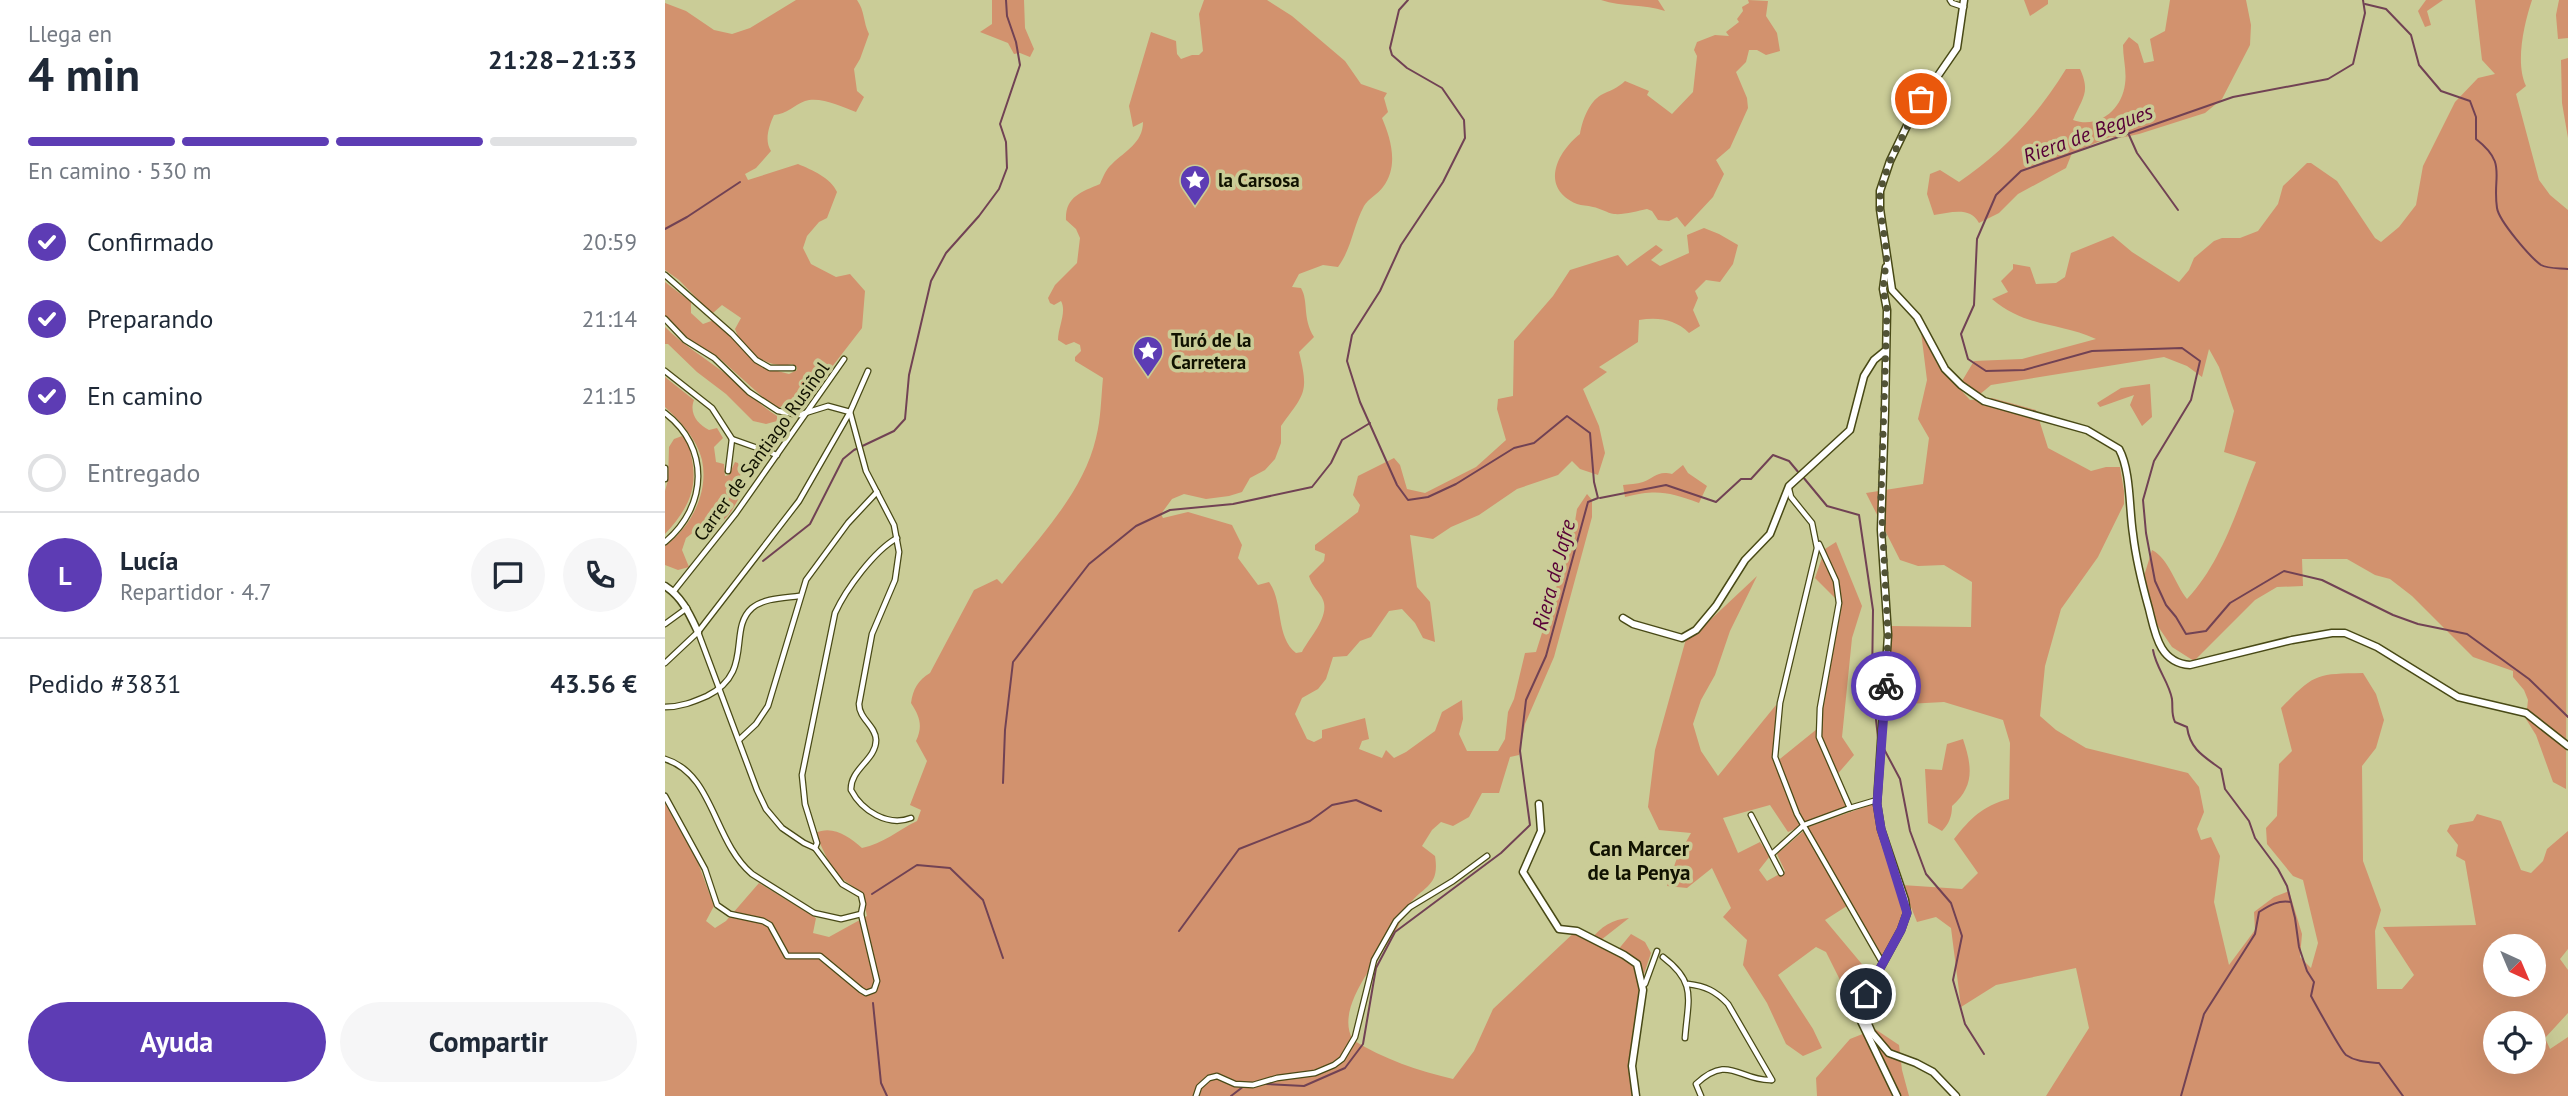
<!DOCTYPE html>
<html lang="es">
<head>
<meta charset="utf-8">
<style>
  :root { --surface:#fff; --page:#f6f6f7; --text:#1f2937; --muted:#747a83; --line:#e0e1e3; --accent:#5d3cb4 }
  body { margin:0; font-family:"PT Sans",sans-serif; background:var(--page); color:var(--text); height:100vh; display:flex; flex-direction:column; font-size:26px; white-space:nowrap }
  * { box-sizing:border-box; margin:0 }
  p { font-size:23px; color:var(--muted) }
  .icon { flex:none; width:38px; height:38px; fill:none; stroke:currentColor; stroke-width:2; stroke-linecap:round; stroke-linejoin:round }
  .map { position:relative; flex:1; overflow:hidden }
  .drawer { display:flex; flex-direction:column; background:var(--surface); width:665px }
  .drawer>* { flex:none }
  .needle { width:46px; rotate:136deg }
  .tools { position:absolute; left:1818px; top:934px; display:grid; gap:14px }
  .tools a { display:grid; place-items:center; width:63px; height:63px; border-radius:50%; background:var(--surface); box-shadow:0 7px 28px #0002; font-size:35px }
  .pin { position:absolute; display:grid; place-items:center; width:60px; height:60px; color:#fff; margin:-30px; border:4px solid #fff; border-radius:50%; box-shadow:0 2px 7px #0007 }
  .courier { position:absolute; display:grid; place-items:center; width:70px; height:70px; margin:-35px; border:5px solid #5d3cb4; border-radius:50%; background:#fff; color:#222; box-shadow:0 2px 9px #0007 }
  .headline em { font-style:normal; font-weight:700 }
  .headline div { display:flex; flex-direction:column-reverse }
  .headline { display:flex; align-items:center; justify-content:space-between; height:119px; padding:0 28px }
  h1 { font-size:46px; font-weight:700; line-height:52px }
  .bar { display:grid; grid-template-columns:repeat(4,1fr); gap:10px 7px; align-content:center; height:84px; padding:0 28px }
  .bar i { height:9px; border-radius:5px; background:var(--line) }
  .bar .current { background:var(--accent) }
  .bar p { grid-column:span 4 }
  .line { display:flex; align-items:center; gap:18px; padding:0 28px; border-top:2px solid var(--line) }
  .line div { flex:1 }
  .round { display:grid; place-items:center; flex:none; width:74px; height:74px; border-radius:37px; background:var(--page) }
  ol { padding:0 28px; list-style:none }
  li { display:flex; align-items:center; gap:21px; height:77px }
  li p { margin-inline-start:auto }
  li .icon { padding:7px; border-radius:50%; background:var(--accent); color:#fff; stroke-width:4 }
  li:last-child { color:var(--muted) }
  li i { width:38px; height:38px; border:4px solid var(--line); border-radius:50% }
  .cta { display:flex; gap:14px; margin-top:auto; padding:14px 28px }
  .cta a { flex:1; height:80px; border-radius:42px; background:var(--accent); color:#fff; font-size:28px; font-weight:700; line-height:80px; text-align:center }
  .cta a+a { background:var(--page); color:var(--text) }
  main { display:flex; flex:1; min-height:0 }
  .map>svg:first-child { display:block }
  .green { fill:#d2926e; fill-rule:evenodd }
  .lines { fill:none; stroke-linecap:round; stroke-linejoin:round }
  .stream { stroke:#714254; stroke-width:2 }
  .street-casing { stroke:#484916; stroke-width:7 }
  .secondary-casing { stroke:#484916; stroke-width:9 }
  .street { stroke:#fff; stroke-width:4.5 }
  .secondary { stroke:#fff; stroke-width:6 }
  .done { stroke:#525336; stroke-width:7; stroke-dasharray:0 12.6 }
  .route { stroke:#5d3cb4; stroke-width:9 }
  .labels { text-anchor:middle; stroke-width:7; stroke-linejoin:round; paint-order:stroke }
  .poi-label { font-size:19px; font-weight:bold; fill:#111201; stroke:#cacc97; text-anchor:start }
  .street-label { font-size:19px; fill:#111201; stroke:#cacc97 }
  .water-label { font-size:21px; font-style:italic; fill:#580037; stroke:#cacc97 }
  .neighbourhood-label { font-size:21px; font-weight:bold; fill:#111201; stroke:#cacc97 }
</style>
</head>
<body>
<main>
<section class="drawer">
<div class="headline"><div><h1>4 min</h1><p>Llega en</p></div><em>21:28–21:33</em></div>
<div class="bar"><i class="current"></i><i class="current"></i><i class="current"></i><i></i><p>En camino · 530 m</p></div>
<ol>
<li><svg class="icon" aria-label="check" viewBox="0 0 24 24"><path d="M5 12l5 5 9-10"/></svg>Confirmado<p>20:59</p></li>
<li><svg class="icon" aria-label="check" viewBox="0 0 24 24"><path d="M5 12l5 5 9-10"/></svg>Preparando<p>21:14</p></li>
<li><svg class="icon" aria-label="check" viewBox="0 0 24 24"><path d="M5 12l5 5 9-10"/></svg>En camino<p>21:15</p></li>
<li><i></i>Entregado</li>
</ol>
<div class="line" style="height:126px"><b class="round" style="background:var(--accent);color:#fff">L</b><div><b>Lucía</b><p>Repartidor · 4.7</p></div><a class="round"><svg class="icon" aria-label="chat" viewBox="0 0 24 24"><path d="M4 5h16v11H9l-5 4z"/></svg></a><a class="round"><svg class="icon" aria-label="phone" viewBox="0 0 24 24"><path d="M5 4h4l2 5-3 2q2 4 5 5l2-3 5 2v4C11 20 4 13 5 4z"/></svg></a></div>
<div class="line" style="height:91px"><div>Pedido #3831</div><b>43.56 €</b></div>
<div class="cta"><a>Ayuda</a><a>Compartir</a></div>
</section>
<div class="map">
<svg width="1903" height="1096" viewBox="0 0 1903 1096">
  <rect width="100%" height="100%" fill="#cacc97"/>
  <g class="green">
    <path d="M131 0H192C200 11 198 22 204 34L195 59 189 69 192 91 199 97 191 112C177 107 155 96 140 101 129 105 122 114 109 115 104 126 99 140 106 151L91 168 80 174 83 180 133 164C147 170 166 178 172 192L162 218 154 222 142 236 138 248 146 264 171 277 185 274 200 291 197 328 146 394 141 397 132 396 114 408 102 401 53 357 24 339 0 316V282L26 302V313L38 324 49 320 75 345 88 361 101 368 124 374 132 370V367L127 364C104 370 78 352 70 329L76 318 57 305 48 313 45 312 14 280 0 270V3L21 11 49 30 67 34 85 28Z"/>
    <path d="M327 0H359L360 28 369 49 365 57 355 53 349 54 343 43 315 32 327 24Z"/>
    <path d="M539 0H602L627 16 680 61 696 84 722 93 719 98 723 112 717 118C726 139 734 166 718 187 713 194 703 199 699 206 688 226 687 248 673 267L658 265 634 274 627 287 636 288C644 302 637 318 649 337L634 352C644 393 640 393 616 426V443L610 459 600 470 585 478 577 492 564 496 541 499 519 494 507 499 496 514 498 518 523 512 567 525 577 545 573 558 593 585 604 582C619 603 610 636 631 653L637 652C644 638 665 617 658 600 655 592 647 587 644 576L659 561 660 554 650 550V545L693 512 695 505 688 495 693 476 729 458 735 465 742 489 760 493 811 467 841 440 832 409 833 399 848 396 849 341 888 296 905 270 953 255 962 266 991 245 998 250 986 260 995 266 1024 253 1022 235 1039 228 1054 234 1073 245 1068 264 1055 282 1041 280 1030 291 1033 298 1028 310 1035 326 1024 333C1010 319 993 317 974 320L973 342 934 367 942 372 918 389 934 426 940 453 933 475 915 469 907 461 893 475 852 489 814 515 786 527 768 539 745 535 751 581 752 587 765 602 770 642 758 638 750 623 737 609 724 611 706 637 695 641 682 656 668 657 661 679 653 689 637 698 630 714 642 739 649 742 657 738V730L700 718 704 739 697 741 694 749 717 758 721 750 729 758 741 752 770 731 777 712 797 700 798 719 794 734 802 751H833L840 739 843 712 849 699 860 653 871 652 908 534 912 509 922 494 927 500V517L889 657 860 724 854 755 845 757 834 793H817L804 817 788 826 776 822 767 830 757 846 770 856C775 887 759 885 744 905 738 913 735 925 729 934 713 960 669 1008 688 1040 718 1059 754 1071 788 1079L809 1051 828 1009 914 928 926 940C935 927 948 919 964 918L936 940 952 951 966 934 980 942 986 953 975 986 974 1020 969 1037 971 1096H0V803L32 860 49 906 41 921 50 928 61 921 94 883 151 918 148 933 164 937 202 916 197 893 169 873 150 833C168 825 183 836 197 848 218 844 233 830 252 821L256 810 245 805 262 761 251 741C258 726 255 717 246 703 248 689 253 680 265 673L309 590 332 579 337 584C371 541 418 494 431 438 436 419 436 398 438 378L410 361V357L416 351 415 345 409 342 401 345 393 340C393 327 402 312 396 301L389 305 385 303 383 298 390 285 412 263 415 238 411 229 401 220C400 197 416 192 435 184 438 177 441 169 447 164 460 151 478 143 478 122L468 127 464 106 486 32 511 41 512 54 516 59 527 55H534L538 51 534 14Z"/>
    <path d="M936 0H993L1000 11C979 4 957 7 936 0Z"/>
    <path d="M1083 0 1103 1 1101 16 1112 33 1115 51 1101 55 1092 50H1084L1081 62 1071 72 1082 98 1083 108 1065 148 1051 160 1059 174 1048 197 1020 227 1012 217 1004 221 993 220 987 211 982 209C972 211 959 215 949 214 942 213 935 208 928 207 922 205 917 206 912 204 875 188 891 153 915 134 917 121 924 102 936 95 944 91 953 88 960 81L984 91 982 95 1007 114 1028 92 1032 56 1029 50 1032 42 1050 35 1064 36 1061 32 1074 22 1072 19 1078 11 1077 7 1084 3Z"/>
    <path d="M1359 0H1383V4L1365 16Z"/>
    <path d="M1505 0H1581L1586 25 1585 45 1557 99 1540 113 1474 134 1455 138 1445 137 1407 153 1401 168 1353 194 1334 213 1314 223C1305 206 1285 213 1269 215L1262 194 1265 174 1275 170 1294 182C1338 152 1373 115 1401 69H1415C1426 93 1417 98 1408 120 1433 129 1457 110 1460 84 1462 72 1458 58 1458 45L1464 37 1473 44 1479 63 1489 61 1485 39 1500 31Z"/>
    <path d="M1761 0H1778L1762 11 1766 25 1760 27 1753 11Z"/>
    <path d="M1810 0H1867C1859 24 1850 63 1861 86L1851 94 1874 180 1885 195 1903 210 1901 789 1888 782 1871 735 1861 719 1863 700 1859 690 1848 677V671L1808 657 1747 596 1725 579 1710 575 1682 559H1637L1638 586 1612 587 1590 600 1529 661 1507 647 1490 622 1479 576 1487 550C1504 559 1510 584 1522 599 1557 562 1572 509 1591 462L1559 452 1569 411 1554 367 1544 349 1537 377 1522 366 1499 357 1326 385 1314 395 1297 381 1309 361 1357 359 1431 339C1393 322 1361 328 1327 299L1343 292 1336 281 1348 269V264L1365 267 1371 284 1391 283 1400 277 1406 253 1448 236 1467 252 1514 282 1524 270 1529 258 1549 241 1557 238H1575L1593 231 1613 204 1618 186 1642 163H1646L1672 181 1710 238 1716 242 1734 227 1751 205 1758 166 1790 102 1813 78 1830 74 1817 60Z"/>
    <path d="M1894 0H1903V38L1893 39 1891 15Z"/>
    <path d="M1903 58V138L1897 103 1896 60Z"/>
    <path d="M0 327C18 345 40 358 61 374 78 388 93 404 112 416V421L101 424 88 421 61 394 32 372 3 344H0Z"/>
    <path d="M1256 332 1273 365 1305 400 1327 398 1371 410 1383 448 1426 471 1441 467H1455L1459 491V504L1433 557 1396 609 1380 666 1375 716 1391 730 1421 748 1523 773 1534 787 1539 812 1532 829 1536 840 1546 837 1555 856 1549 902 1564 965 1590 930 1589 912 1609 897 1624 891 1637 934 1635 957 1646 968 1653 943 1638 880 1628 876 1602 844 1601 828 1612 816 1614 764 1627 751 1616 708C1650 673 1651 674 1698 673L1711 694 1719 720 1711 748 1697 766 1698 861 1716 910 1710 931 1712 989H1737L1749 975 1718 927 1811 925 1800 861 1791 856 1793 845 1782 831 1785 825 1808 821 1812 814 1836 821 1856 870 1866 873 1878 861 1882 849 1903 831V949L1895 959 1903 970V1013L1880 1038 1885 1049 1903 1037V1096H1381L1424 1028 1411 968 1331 985 1296 1007 1286 928 1271 917 1252 922 1237 885 1297 889 1313 873 1289 839C1306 818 1317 806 1344 799L1345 743 1338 720 1279 702 1223 705 1224 626 1306 627 1307 582 1279 565 1253 566 1235 560 1201 493 1258 484 1264 438 1253 419 1262 380ZM1830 947H1869V985H1830ZM1830 1024H1869V1062H1830Z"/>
    <path d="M0 377 29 400C24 413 32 424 44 430L52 428 58 438 49 447 51 462 59 464 60 476 64 475 70 462 73 463 76 474 71 484 74 498 66 512 47 533H41L34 528 21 538 17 550 24 567 13 570 0 565V546C26 527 44 493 37 460 32 439 15 421 0 407Z"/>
    <path d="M1485 384 1487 417 1477 426 1465 405 1469 395 1435 407 1432 403 1456 388Z"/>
    <path d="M17 436C24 441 25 447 26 455 34 488 23 509 0 534V491L3 480 4 447 9 439Z"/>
    <path d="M1018 465 1023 473 1042 486 1034 503C1004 492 992 489 960 497L958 485C964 484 972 484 978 482 989 478 993 470 1007 474Z"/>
    <path d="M1171 542 1197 606 1187 638 1177 737 1189 755 1170 777 1183 806 1123 832 1105 805 1058 818 1073 853 1095 842 1105 856 1094 870 1102 881 1120 871 1112 854 1143 827 1208 804 1216 844 1242 914 1226 945 1216 958 1185 904 1160 920 1206 975 1191 1012 1161 952 1151 947 1113 975 1148 1029 1157 1048 1138 1056 1121 1044 1102 1003 1078 965 1082 940 1058 917 1066 908 1047 868 1022 888 1002 886 1012 858 1026 833 994 830 983 807 990 750 1021 639 1044 621 1092 576 1065 631 1050 675 1036 700 1028 724 1036 751 1053 776 1111 705 1110 763 1152 729 1176 604 1150 578 1160 549Z"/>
    <path d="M1298 739C1307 766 1310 786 1287 806 1287 816 1284 824 1277 831L1263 823 1260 769 1277 770 1282 744Z"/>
    <path d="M1210 1029 1234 1045 1237 1070 1244 1096H1152L1151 1078 1185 1039Z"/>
  </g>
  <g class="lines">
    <g class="stream">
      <path d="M1698 0 1700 13 1688 64 1663 79 1568 97 1356 171 1331 195 1312 239 1309 305 1296 334 1303 359 1321 371 1359 370 1427 351 1517 348 1535 361 1526 400 1489 461 1478 500 1481 533 1490 581 1501 605 1511 617 1521 634 1541 631 1565 603 1619 571 1657 580 1728 615 1753 624 1802 634 1864 679 1903 717"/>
      <path d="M1700 4 1721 9 1746 35 1754 65 1776 91 1805 101 1811 117V139C1843 164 1827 175 1832 208 1834 221 1865 257 1876 265 1883 269 1895 268 1903 269"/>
      <path d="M1464 135 1472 153 1513 210"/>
      <path d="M0 229 22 217 75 182"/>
      <path d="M1138 477 1162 506 1194 515 1208 610 1207 683 1213 738"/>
      <path d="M935 498 1001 485 1051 502 1076 479H1086L1108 455 1124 461 1134 473"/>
      <path d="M98 561 145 524 178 459 189 450 229 431 240 419 244 375 266 281 281 253 314 216 334 189 342 168 341 142 335 124 355 65 351 42 342 16 341 0"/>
      <path d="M1488 650C1491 668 1504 682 1507 699 1508 708 1506 714 1510 722L1522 727C1525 749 1538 756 1556 769L1560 789 1584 821 1590 838 1613 869 1622 886 1630 918 1634 947 1642 971 1649 982 1646 996C1651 1005 1676 1051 1681 1055 1691 1062 1703 1062 1714 1063L1738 1096"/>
      <path d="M1219 749 1235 779 1245 831 1261 874 1286 903 1297 936 1288 980 1300 1024 1319 1054"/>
      <path d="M338 783 340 730 348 662 424 564 471 526 505 510 568 504 647 487 666 463 677 440 705 423"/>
      <path d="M207 894 252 865 285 868 318 900 338 958"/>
      <path d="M514 931 574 849 645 821 667 805 691 800 716 811"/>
      <path d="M208 1003 216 1083 222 1096"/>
      <path d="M601 1084 639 1086 680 1068 698 1044 711 968 730 932 836 853 865 825 855 751 861 700 881 656 923 502 933 498 929 482 925 433 902 416 869 443 849 448 791 484 763 497 743 500 732 485 695 402 682 361 687 335 715 291 736 245 778 182 800 138 799 120 777 88 742 68 727 55 725 48 734 10 743 0"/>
      <path d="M566 1096 579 1086"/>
      <path d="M1516 1096 1539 1014 1590 934 1594 912C1605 905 1613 900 1626 902"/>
    </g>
    <g class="street-casing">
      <g id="street">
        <path d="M1285 0 1287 3 1299 7"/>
        <path d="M0 275 67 334 91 360 105 368H128"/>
        <path d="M0 319 20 340 49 358 84 392 113 411 134 415 163 406 185 412"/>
        <path d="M0 371 47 408 67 439 112 455"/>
        <path d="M185 412 201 471 229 525 234 552 230 580 207 634 194 704C194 719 211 726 211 740 211 760 185 769 186 790 197 811 223 827 246 818"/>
        <path d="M0 413C45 447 43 506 0 542"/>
        <path d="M0 468V479"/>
        <path d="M63 471 67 439"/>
        <path d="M1124 489 1126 497 1147 523 1152 548 1115 703 1110 757 1132 814 1217 962"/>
        <path d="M1154 544 1171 581 1174 603 1155 708 1154 737 1185 808 1212 800"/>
        <path d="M8 592 71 513 179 359"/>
        <path d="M0 624 22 608"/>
        <path d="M0 663 33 632 134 501 185 412 203 371"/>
        <path d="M0 707C16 707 28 702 42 696 90 672 62 630 87 608 99 598 119 598 134 596"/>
        <path d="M75 739 91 724 103 706 141 580 183 523 212 492"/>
        <path d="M0 759C49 774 48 841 87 874L149 913 176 919 196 914"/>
        <path d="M0 796 40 869 52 905 65 914 98 921 105 925 122 956H155L196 990 201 993 209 990 212 981 196 914 198 904 196 895 177 884 150 848 139 843 117 828 101 809 92 790 33 632"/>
        <path d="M1086 815 1116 873"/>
        <path d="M150 848 152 843 140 804 137 775 170 613C181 589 209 551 232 538"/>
        <path d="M1108 853 1139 825 1185 808"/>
        <path d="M998 957C1032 983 1023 998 1020 1038"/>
        <path d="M1023 984C1040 986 1051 991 1063 1004L1107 1080"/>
        <path d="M977 985 980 984 992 951"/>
        <path d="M531 1096 534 1087 544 1078 552 1076 570 1084 588 1085 612 1078 650 1073 669 1065 677 1059 690 1037 709 960 731 921 745 907 788 881 822 856"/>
        <path d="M1036 1096 1031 1084C1064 1053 1074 1081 1106 1080"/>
      </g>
    </g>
    <g class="secondary-casing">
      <g id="secondary">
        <path d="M1299 0 1292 48 1250 109 1225 161 1215 191V209L1227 290 1252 317 1280 369 1296 385 1319 401 1422 430 1454 449C1466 471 1464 509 1468 534 1471 560 1477 584 1484 609 1490 633 1494 663 1525 665L1627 640 1667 633H1680L1712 647 1793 697 1861 713 1903 746"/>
        <path d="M1221 267 1218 289 1222 310 1220 412 1216 530 1223 635 1212 804 1216 829 1240 900 1242 913 1236 930 1201 994 1198 1007 1200 1017 1207 1033 1224 1053 1251 1063 1268 1072 1291 1096"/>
        <path d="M0 586C17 597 24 613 33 632"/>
        <path d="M958 618 968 624 1017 638 1031 630 1051 606 1080 560 1105 534 1124 486 1185 430 1199 376 1209 360 1220 351"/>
        <path d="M874 804 876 831 858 872 894 929 912 931 959 955 972 964 978 990 967 1066 971 1096"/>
        <path d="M1198 1009 1195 1019 1232 1096"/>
      </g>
    </g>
    <use href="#street" class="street"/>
    <use href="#secondary" class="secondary"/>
  </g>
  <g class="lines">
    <path class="done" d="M1221 686 1223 635 1216 497 1222 310 1218 289 1222 254 1215 209V191L1225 161 1256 99"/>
    <path class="route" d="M1201 994 1236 930 1242 913 1216 829 1212 804 1221 686"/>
  </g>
  <defs>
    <g id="sight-pin" transform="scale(1.575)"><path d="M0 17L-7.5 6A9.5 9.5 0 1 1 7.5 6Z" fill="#5d3cb4" stroke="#cacc97"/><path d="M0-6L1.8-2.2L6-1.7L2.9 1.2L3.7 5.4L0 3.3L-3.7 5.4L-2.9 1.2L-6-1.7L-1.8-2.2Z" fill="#fff"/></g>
  </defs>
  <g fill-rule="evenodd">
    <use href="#sight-pin" x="530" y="180"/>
    <use href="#sight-pin" x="483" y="351"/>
  </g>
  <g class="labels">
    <g class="poi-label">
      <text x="553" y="187">la Carsosa</text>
      <text x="506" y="347">Turó de la<tspan x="506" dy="22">Carretera</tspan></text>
    </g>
    <g class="street-label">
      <text transform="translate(96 451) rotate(-54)" y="7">Carrer de Santiago Rusiñol</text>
    </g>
    <g class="water-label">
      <text transform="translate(1423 134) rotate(-20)" y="7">Riera de Begues</text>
      <text transform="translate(889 575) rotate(-75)" y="7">Riera de Jafre</text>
    </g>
    <g class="neighbourhood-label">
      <text x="974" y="856">Can Marcer<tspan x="974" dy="24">de la Penya</tspan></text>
    </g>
  </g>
</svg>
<div class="tools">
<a><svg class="needle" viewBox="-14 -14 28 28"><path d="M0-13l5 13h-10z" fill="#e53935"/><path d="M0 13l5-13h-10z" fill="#747a83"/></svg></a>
<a><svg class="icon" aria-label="locate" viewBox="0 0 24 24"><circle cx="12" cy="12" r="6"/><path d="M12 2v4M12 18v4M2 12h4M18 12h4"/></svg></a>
</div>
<div class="pin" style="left:1256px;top:99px;background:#ea580c"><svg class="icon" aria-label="bag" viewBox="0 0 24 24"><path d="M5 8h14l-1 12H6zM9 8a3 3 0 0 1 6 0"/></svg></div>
<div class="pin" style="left:1201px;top:994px;background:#1f2937"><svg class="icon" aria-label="home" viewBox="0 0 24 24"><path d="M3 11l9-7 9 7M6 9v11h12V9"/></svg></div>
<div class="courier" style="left:1221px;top:686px"><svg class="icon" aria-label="bike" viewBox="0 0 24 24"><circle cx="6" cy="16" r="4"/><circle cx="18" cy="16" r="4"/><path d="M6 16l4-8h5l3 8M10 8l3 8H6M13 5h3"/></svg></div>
</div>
</main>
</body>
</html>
